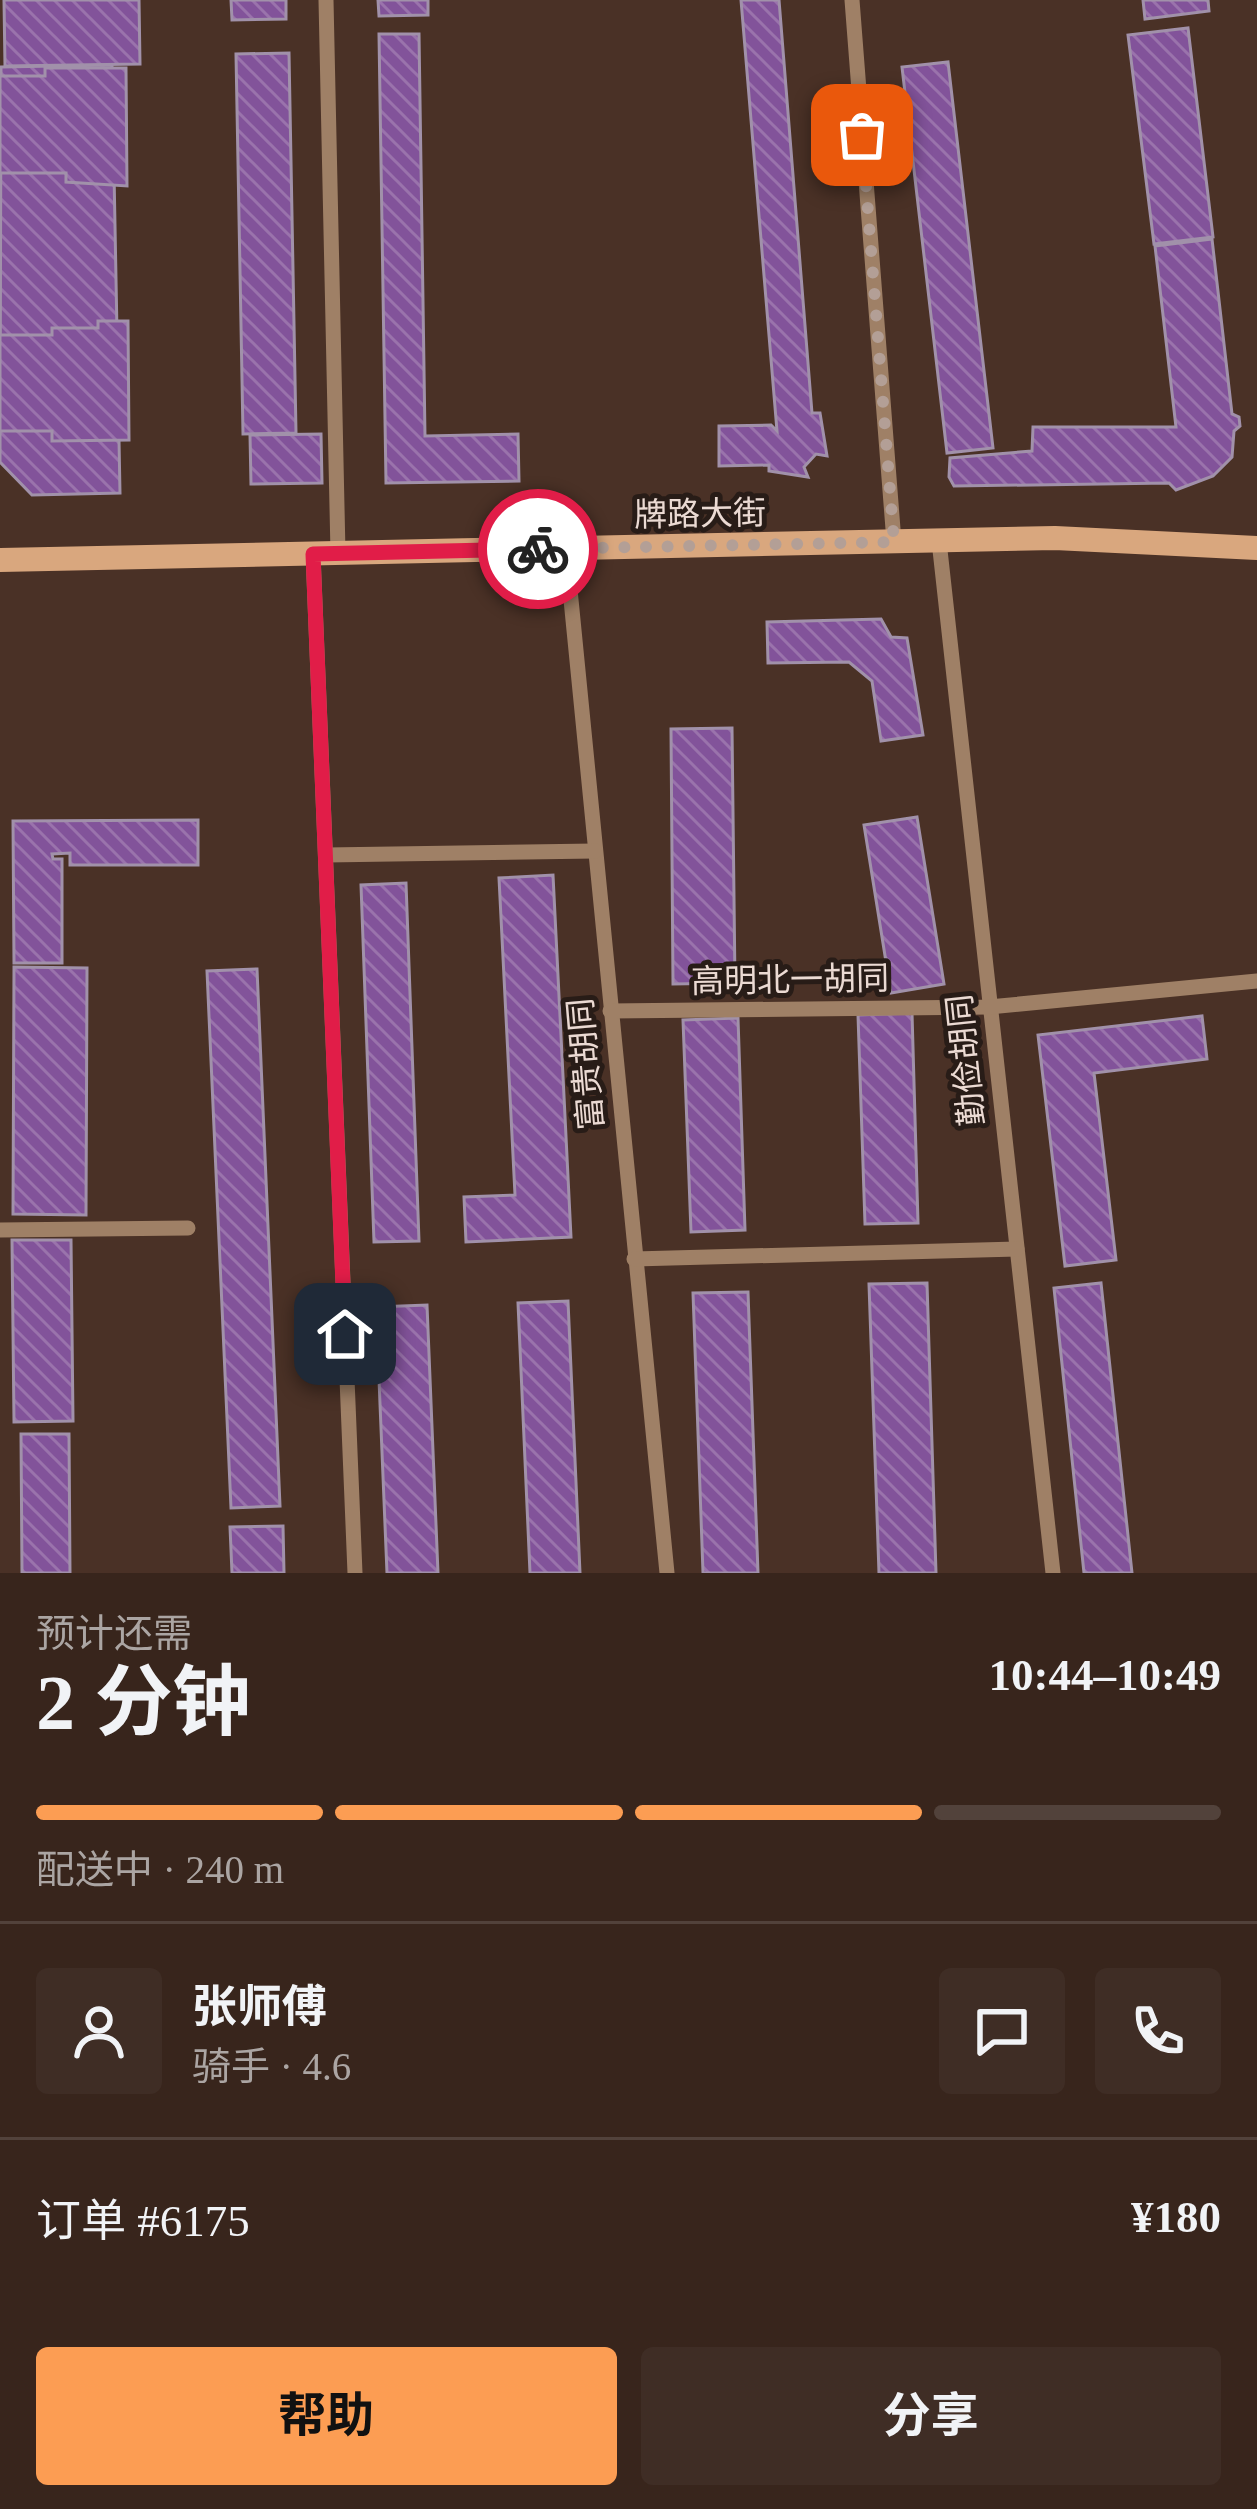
<!DOCTYPE html>
<html lang="zh">
<head>
<meta charset="utf-8">
<style>
  :root { --surface:#38251c; --page:#3f2d25; --text:#f1f3f6; --muted:#aba5a3; --line:#52423b; --accent:#fc9d53 }
  body { margin:0; font-family:"Times New Roman","Noto Sans SC",serif; background:var(--page); color:var(--text); height:100vh; display:flex; flex-direction:column; font-size:45px; white-space:nowrap }
  * { box-sizing:border-box; margin:0 }
  p { font-size:39px; color:var(--muted) }
  .icon { flex:none; width:66px; height:66px; fill:none; stroke:currentColor; stroke-width:2; stroke-linecap:round; stroke-linejoin:round }
  .map { position:relative; height:1573px; overflow:hidden }
  .drawer { display:flex; flex-direction:column; background:var(--surface); flex:1 }
  .drawer>* { flex:none }
  .pin { position:absolute; display:grid; place-items:center; width:102px; height:102px; color:#fff; margin:-51px; border-radius:24px; box-shadow:0 6px 18px #0006 }
  .courier { position:absolute; display:grid; place-items:center; width:120px; height:120px; margin:-60px; border:9px solid #e11d48; border-radius:50%; background:#fff; color:#222; box-shadow:0 3px 15px #0007 }
  .summary em { font-style:normal; font-weight:700 }
  .summary div { display:flex; flex-direction:column-reverse }
  .summary { display:flex; align-items:center; justify-content:space-between; height:204px; padding:0 36px }
  h1 { font-size:78px; font-weight:700; line-height:90px }
  .bar { display:grid; grid-template-columns:repeat(4,1fr); gap:18px 12px; align-content:center; height:144px; padding:0 36px }
  .bar i { height:15px; border-radius:9px; background:var(--line) }
  .bar .on { background:var(--accent) }
  .bar p { grid-column:span 4 }
  .line { display:flex; align-items:center; gap:30px; padding:0 36px; border-top:3px solid var(--line) }
  .line div { flex:1 }
  .round { display:grid; place-items:center; flex:none; width:126px; height:126px; border-radius:12px; background:var(--page) }
  .button { display:flex; gap:24px; margin-top:auto; padding:24px 36px }
  .button a { flex:1; height:138px; border-radius:12px; background:var(--accent); color:#111; font-size:48px; font-weight:700; line-height:138px; text-align:center }
  .button a+a { background:var(--page); color:var(--text) }
  .map>svg:first-child { display:block }
  .building { fill:url(#building-back-hatch); stroke:#a191aa; stroke-width:3 }
  .lines { fill:none; stroke-linecap:round; stroke-linejoin:round }
  .lane { stroke:#9f8066; stroke-width:15 }
  .secondary { stroke:#d9a77e; stroke-width:24 }
  .done { stroke:#b39f96; stroke-width:12; stroke-dasharray:0 21.6 }
  .route { stroke:#e11d48; stroke-width:15 }
  .labels { text-anchor:middle; stroke-width:10; stroke-linejoin:round; paint-order:stroke }
  .street-label { font-size:33px; fill:#ebdad3; stroke:#281c17 }
</style>
</head>
<body>
<div class="map">
<svg width="1257" height="1573" viewBox="0 0 1257 1573">
  <defs>
    <pattern id="building-back-hatch" width="6" height="6" patternUnits="userSpaceOnUse" patternTransform="scale(3)"><rect width="6" height="6" fill="#82539a"/><path d="M-1 5l2 2M0 0l6 6M5-1l2 2" fill="none" stroke="#9a73ac"/></pattern>
  </defs>
  <rect width="100%" height="100%" fill="#4a3126"/>
  <g class="building">
    <path d="M4 0H139L140 64 5 66Z"/>
    <path d="M231 0H286V19L232 20Z"/>
    <path d="M378 0H428V15L379 16Z"/>
    <path d="M741 0H779L812 413H820L827 456 816 454 804 467 808 477 769 471V465L719 466V426L771 425 777 431Z"/>
    <path d="M1143 0H1208L1209 11 1145 19Z"/>
    <path d="M1188 28 1213 237 1154 244 1128 35Z"/>
    <path d="M379 34H419L425 436 518 434 519 481 386 483Z"/>
    <path d="M289 53 296 433 243 434 236 54Z"/>
    <path d="M948 62 993 448 947 453 902 67Z"/>
    <path d="M112 65 120 493 32 495 0 462 1 67Z"/>
    <path d="M45 68H126L127 186 66 182V173H0V76H45Z"/>
    <path d="M1212 239 1232 414 1239 417 1240 426 1234 431 1232 457 1213 476 1176 490 1169 483 954 486 949 477 950 458 1032 451 1033 427H1176L1155 246Z"/>
    <path d="M98 321H128L129 440 52 441V431H0V335H52V328H98Z"/>
    <path d="M321 434 322 483 251 484 250 435Z"/>
    <path d="M881 619 891 637 907 638 923 735 881 741 872 681 849 662 768 663 767 622Z"/>
    <path d="M732 728 735 983 673 984 671 729Z"/>
    <path d="M917 817 944 984 891 993 864 825Z"/>
    <path d="M198 820V865H70V853L52 854 53 859H62V963H14L13 821Z"/>
    <path d="M553 875 571 1237 466 1242 464 1197 515 1195 499 878Z"/>
    <path d="M406 883 419 1241 374 1242 361 885Z"/>
    <path d="M14 967 87 968 86 1215 13 1214Z"/>
    <path d="M257 969 280 1506 231 1508 207 971Z"/>
    <path d="M912 1013 918 1223 865 1224 858 1015Z"/>
    <path d="M1202 1016 1207 1059 1094 1073 1116 1260 1065 1266 1038 1035Z"/>
    <path d="M738 1018 745 1230 691 1232 683 1020Z"/>
    <path d="M12 1240H71L73 1421 14 1422Z"/>
    <path d="M927 1283 936 1573H879L869 1284Z"/>
    <path d="M1101 1283 1132 1573H1084L1054 1288Z"/>
    <path d="M748 1292 758 1573H703L693 1293Z"/>
    <path d="M568 1301 580 1573H530L518 1303Z"/>
    <path d="M427 1305 438 1573H387L376 1307Z"/>
    <path d="M21 1434H69L70 1573H22Z"/>
    <path d="M283 1526 284 1573H232L230 1527Z"/>
  </g>
  <g class="lines">
    <g class="lane">
      <path d="M326 0 338 553"/>
      <path d="M852 0 894 542"/>
      <path d="M939 541 1053 1573"/>
      <path d="M566 549 667 1573"/>
      <path d="M313 554 355 1573"/>
      <path d="M326 855 595 851"/>
      <path d="M610 1011 989 1007 1257 981"/>
      <path d="M0 1230 188 1228"/>
      <path d="M634 1259 1017 1249"/>
    </g>
    <path class="secondary" d="M0 560 1055 538 1257 548"/>
  </g>
  <g class="lines">
    <path class="done" d="M538 549 894 542 862 135"/>
    <path class="route" d="M345 1334 313 554 538 549"/>
  </g>
  <g class="labels">
    <g class="street-label">
      <text transform="translate(700 513) rotate(-1)" y="12">牌路大街</text>
      <text transform="translate(790 979) rotate(-1)" y="12">高明北一胡同</text>
      <text transform="translate(965 1060) rotate(-96)" y="12">勤俭胡同</text>
      <text transform="translate(585 1064) rotate(-95)" y="12">富贵胡同</text>
    </g>
  </g>
</svg>
<div class="pin" style="left:862px;top:135px;background:#ea580c"><svg class="icon" aria-label="bag" viewBox="0 0 24 24"><path d="M5 8h14l-1 12H6zM9 8a3 3 0 0 1 6 0"/></svg></div>
<div class="pin" style="left:345px;top:1334px;background:#1f2937"><svg class="icon" aria-label="home" viewBox="0 0 24 24"><path d="M3 11l9-7 9 7M6 9v11h12V9"/></svg></div>
<div class="courier" style="left:538px;top:549px"><svg class="icon" aria-label="bike" viewBox="0 0 24 24"><circle cx="6" cy="16" r="4"/><circle cx="18" cy="16" r="4"/><path d="M6 16l4-8h5l3 8M10 8l3 8H6M13 5h3"/></svg></div>
</div>
<section class="drawer">
<div class="summary"><div><h1>2 分钟</h1><p>预计还需</p></div><em>10:44–10:49</em></div>
<div class="bar"><i class="on"></i><i class="on"></i><i class="on"></i><i></i><p>配送中 · 240 m</p></div>
<div class="line" style="height:216px"><a class="round"><svg class="icon" aria-label="person" viewBox="0 0 24 24"><circle cx="12" cy="8" r="4"/><path d="M4 21q1-7 8-7t8 7"/></svg></a><div><b>张师傅</b><p>骑手 · 4.6</p></div><a class="round"><svg class="icon" aria-label="chat" viewBox="0 0 24 24"><path d="M4 5h16v11H9l-5 4z"/></svg></a><a class="round"><svg class="icon" aria-label="phone" viewBox="0 0 24 24"><path d="M5 4h4l2 5-3 2q2 4 5 5l2-3 5 2v4C11 20 4 13 5 4z"/></svg></a></div>
<div class="line" style="height:156px"><div>订单 #6175</div><b>¥180</b></div>
<div class="button"><a>帮助</a><a>分享</a></div>
</section>
</body>
</html>
